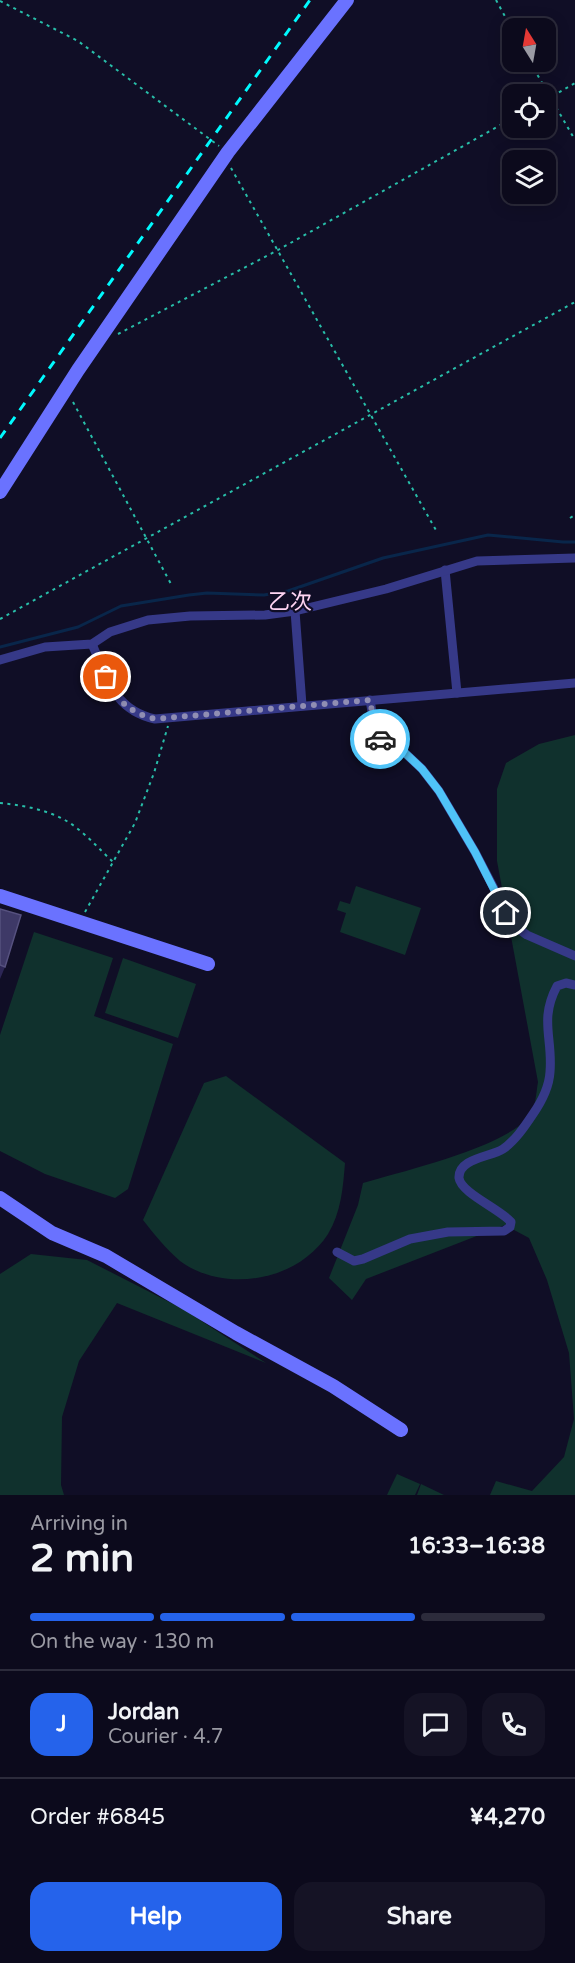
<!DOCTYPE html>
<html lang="en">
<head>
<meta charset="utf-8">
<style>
  :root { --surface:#0c0a1c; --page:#151325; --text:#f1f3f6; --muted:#9a9aa3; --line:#2c2b3b; --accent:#2563eb }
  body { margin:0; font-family:"Varela Round","Noto Sans JP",sans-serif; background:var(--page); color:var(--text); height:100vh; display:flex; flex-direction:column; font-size:22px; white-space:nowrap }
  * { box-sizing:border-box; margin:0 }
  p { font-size:20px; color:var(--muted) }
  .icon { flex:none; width:33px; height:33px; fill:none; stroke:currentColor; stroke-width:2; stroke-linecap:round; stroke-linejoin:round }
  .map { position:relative; height:1495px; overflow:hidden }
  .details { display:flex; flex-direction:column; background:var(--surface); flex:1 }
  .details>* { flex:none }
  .needle { width:39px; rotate:349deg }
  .controls { position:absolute; left:502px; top:18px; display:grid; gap:12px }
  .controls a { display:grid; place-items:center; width:54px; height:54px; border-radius:12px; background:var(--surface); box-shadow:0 3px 15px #0003,0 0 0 2px var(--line); font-size:30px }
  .pin { position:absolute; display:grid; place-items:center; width:51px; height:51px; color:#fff; margin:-26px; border:3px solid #fff; border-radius:50%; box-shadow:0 2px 6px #0007 }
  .courier { position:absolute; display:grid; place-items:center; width:60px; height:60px; margin:-30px; border:4px solid #4fc3f7; border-radius:50%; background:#fff; color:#222; box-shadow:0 2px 8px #0007 }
  .head em { font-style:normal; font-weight:700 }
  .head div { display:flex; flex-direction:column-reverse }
  .head { display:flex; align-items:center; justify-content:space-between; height:102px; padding:0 30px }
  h1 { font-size:39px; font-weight:700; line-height:45px }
  .bar { display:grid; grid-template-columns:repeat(4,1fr); gap:9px 6px; align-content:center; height:72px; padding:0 30px }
  .bar i { height:8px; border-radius:4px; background:var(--line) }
  .bar .active { background:var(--accent) }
  .bar p { grid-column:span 4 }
  .line { display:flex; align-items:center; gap:15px; padding:0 30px; border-top:2px solid var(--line) }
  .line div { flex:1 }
  .round { display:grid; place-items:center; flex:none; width:63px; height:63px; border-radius:18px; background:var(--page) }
  .primary-button { display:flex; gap:12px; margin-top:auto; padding:12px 30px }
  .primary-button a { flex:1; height:69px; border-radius:18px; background:var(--accent); color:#fff; font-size:24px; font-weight:700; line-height:69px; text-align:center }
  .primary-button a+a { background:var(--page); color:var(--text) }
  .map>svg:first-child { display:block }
  .green { fill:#10312d }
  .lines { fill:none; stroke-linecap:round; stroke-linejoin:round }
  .stream { stroke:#09264a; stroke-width:3 }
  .path { stroke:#28bea9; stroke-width:2; stroke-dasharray:3 4.5; stroke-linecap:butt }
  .street { stroke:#363988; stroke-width:9 }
  .secondary { stroke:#6a72ff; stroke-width:14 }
  .rail { stroke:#00f9fe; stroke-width:3; stroke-dasharray:9 8; stroke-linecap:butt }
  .wall { fill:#2c2655 }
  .building { fill:#3e3967; stroke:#56517f; stroke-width:1.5 }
  .done { stroke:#908eb3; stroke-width:6; stroke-dasharray:0 10.8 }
  .route { stroke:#4fc3f7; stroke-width:8 }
  .labels { text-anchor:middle; stroke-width:4.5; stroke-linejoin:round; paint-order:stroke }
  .neighbourhood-label { font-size:22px; fill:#ffd5f3; stroke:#100e26 }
</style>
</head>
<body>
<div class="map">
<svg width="575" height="1495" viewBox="0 0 575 1495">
  <rect width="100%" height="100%" fill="#100e26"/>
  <g class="green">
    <path d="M575 735V1495H490L496 1481 532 1491 564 1457 574 1419 569 1353 547 1280 529 1238 505 1225 366 1279 352 1300 329 1278 358 1205 363 1183C406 1170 499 1149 528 1118 536 1109 536 1093 538 1082L497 861V789L506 763 539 744Z"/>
    <path d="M356 886 421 908 405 955 340 932 346 913 337 910 340 901 350 904Z"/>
    <path d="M34 932 113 958 94 1016 173 1044 128 1189 115 1198 45 1174 0 1151V1035Z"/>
    <path d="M123 958 196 984 178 1038 105 1013Z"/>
    <path d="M226 1076 345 1163C343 1188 341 1212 328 1234 298 1281 225 1294 180 1261 166 1249 154 1234 143 1220L204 1083Z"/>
    <path d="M31 1254 87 1260 183 1309 266 1363 117 1303 79 1361 62 1417 61 1485 64 1495H0V1274Z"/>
    <path d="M397 1474 420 1484 415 1495H387Z"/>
    <path d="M421 1484 444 1495H417Z"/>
  </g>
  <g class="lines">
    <path class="stream" d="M0 647 78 627 121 606 189 595 207 593 264 595 288 591 383 558 488 535 563 542H575"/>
    <g class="path">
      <path d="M496 0 513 31"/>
      <path d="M0 1 78 41 219 146"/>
      <path d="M530 62 575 140"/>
      <path d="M546 100 575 83"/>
      <path d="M231 168 437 532"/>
      <path d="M118 334 278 250 513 118"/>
      <path d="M73 402 171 584"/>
      <path d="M570 518 575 515"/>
      <path d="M0 619 575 302"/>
      <path d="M0 803C21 805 44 809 63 819 82 829 98 848 113 862"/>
      <path d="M85 912 135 823 154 773 168 726"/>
    </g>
    <g class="street">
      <path d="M445 570 457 693"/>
      <path d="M295 611 302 705"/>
      <path d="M92 644C107 678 114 710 155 719L575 683"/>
      <path d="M0 660 45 647 92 644 110 632 148 620 190 616 265 615 295 611 386 589 477 561 575 558"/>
      <path d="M370 700 376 735 381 741 404 752 422 769 439 791 475 852 513 925 527 935 575 956"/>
      <path d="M337 1252 354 1261 363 1259 410 1239 448 1232 504 1231 510 1227 511 1222C500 1209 461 1193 459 1178 458 1158 491 1157 503 1149 515 1141 525 1126 533 1114 542 1101 549 1088 550 1072 553 1038 539 1020 557 986L566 983 575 985"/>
    </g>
    <g class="secondary">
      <path d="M0 492 78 370 228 152 347 0"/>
      <path d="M0 896 208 964"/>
      <path d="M0 1198 52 1233 106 1256 236 1333 333 1386 401 1430"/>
    </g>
    <path class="rail" d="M0 438 310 0"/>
  </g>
  <path class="wall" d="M0 909 5 967 0 979Z"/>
  <path class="building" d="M0 909 21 915 5 967 0 965Z"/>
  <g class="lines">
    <path class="done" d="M106 677C116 700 130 713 155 719L370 700 376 735 380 739"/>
    <path class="route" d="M380 739 404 752 422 769 439 791 475 852 506 913"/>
  </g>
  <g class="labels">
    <g class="neighbourhood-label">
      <text x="290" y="609">乙次</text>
    </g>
  </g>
</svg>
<div class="controls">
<a><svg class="needle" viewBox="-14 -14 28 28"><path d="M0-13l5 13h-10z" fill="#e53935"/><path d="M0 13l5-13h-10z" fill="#9a9aa3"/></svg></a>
<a><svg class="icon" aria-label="locate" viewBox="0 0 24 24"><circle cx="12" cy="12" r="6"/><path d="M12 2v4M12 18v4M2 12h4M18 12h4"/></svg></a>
<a><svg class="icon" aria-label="layers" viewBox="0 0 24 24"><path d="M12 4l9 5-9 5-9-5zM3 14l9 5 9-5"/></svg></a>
</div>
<div class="pin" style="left:106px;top:677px;background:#ea580c"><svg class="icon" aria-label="bag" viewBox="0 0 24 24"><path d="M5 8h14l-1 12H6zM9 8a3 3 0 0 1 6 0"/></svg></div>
<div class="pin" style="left:506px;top:913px;background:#1f2937"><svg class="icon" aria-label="home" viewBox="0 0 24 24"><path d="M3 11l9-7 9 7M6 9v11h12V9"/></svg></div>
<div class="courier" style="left:380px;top:739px"><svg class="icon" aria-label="car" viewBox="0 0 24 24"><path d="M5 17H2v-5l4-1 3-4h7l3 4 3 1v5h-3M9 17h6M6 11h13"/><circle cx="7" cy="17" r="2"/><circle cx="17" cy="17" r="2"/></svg></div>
</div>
<section class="details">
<div class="head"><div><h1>2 min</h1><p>Arriving in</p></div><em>16:33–16:38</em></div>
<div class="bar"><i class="active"></i><i class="active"></i><i class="active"></i><i></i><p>On the way · 130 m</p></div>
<div class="line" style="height:108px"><b class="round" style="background:var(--accent);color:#fff">J</b><div><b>Jordan</b><p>Courier · 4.7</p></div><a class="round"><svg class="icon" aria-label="chat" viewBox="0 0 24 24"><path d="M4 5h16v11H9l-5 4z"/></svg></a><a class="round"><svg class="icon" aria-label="phone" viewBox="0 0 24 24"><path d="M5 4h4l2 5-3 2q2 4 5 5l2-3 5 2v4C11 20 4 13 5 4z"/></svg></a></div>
<div class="line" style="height:78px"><div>Order #6845</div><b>¥4,270</b></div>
<div class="primary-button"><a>Help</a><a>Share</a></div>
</section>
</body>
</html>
